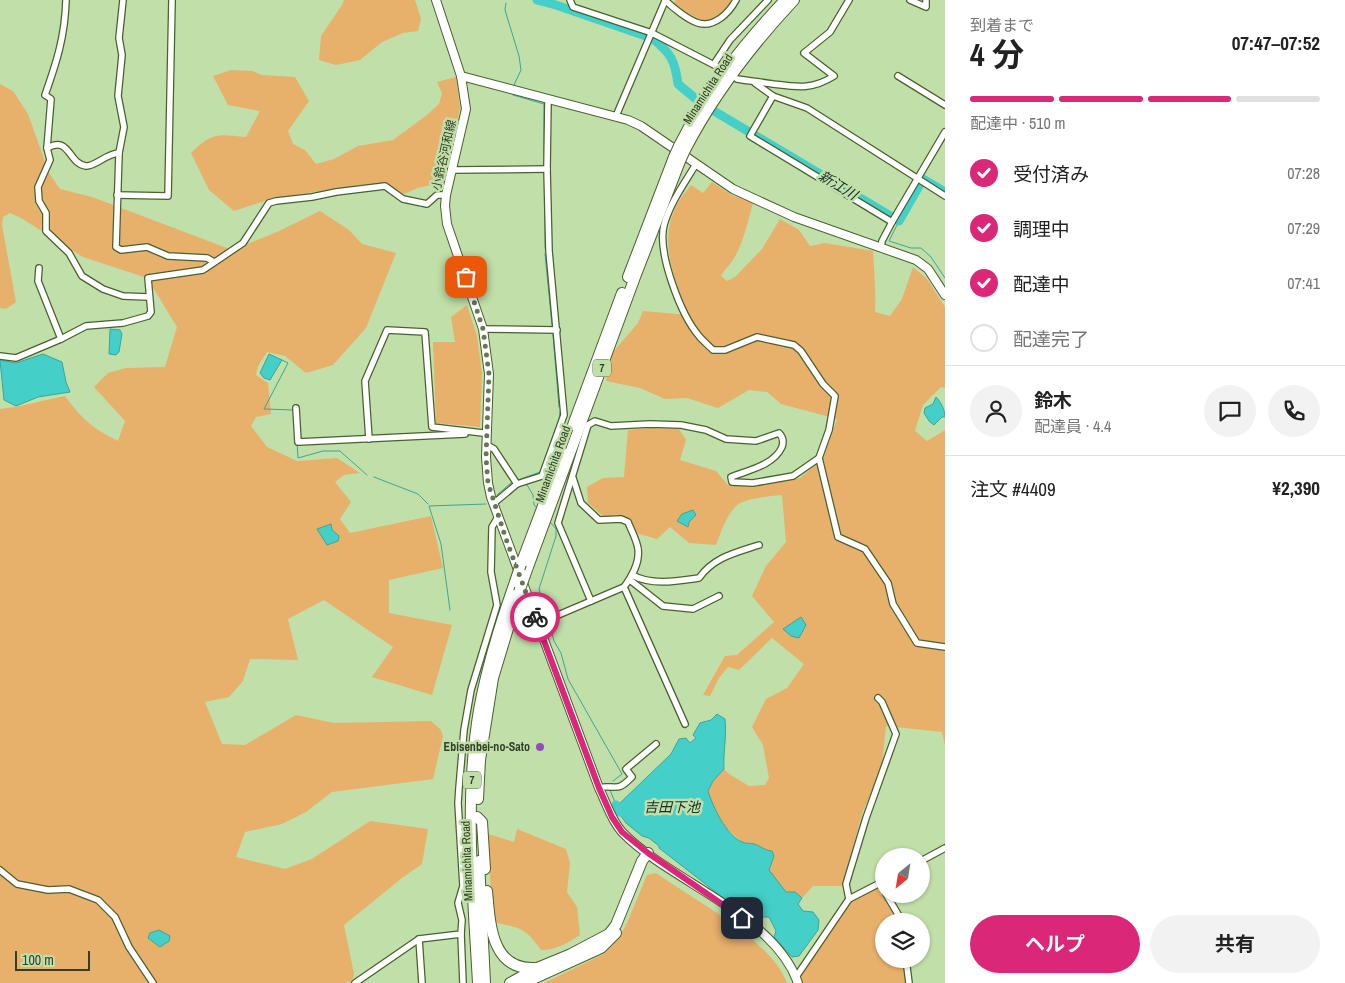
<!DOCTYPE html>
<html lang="ja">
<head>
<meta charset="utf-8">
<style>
  :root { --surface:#fff; --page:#f2f2f2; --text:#222; --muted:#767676; --line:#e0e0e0; --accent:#db2777 }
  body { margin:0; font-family:"Archivo Narrow","Noto Sans JP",sans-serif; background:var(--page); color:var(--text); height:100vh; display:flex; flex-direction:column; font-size:19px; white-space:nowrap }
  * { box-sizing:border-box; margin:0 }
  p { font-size:16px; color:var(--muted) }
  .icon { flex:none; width:28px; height:28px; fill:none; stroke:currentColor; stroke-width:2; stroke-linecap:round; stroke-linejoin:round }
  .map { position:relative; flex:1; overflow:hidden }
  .side { display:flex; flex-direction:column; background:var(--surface); width:400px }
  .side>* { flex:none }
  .needle { width:32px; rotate:210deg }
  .tools { position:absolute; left:875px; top:848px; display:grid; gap:10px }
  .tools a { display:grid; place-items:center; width:55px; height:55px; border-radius:50%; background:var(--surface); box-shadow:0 1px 4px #0004; font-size:25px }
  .scale { position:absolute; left:15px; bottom:12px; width:75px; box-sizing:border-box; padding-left:5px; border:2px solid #333f29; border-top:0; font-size:14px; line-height:18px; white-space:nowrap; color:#333f29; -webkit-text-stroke:4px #c1dfa8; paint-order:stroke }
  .pin { position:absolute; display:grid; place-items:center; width:42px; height:42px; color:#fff; margin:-21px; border-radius:10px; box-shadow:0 2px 8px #0006 }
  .courier { position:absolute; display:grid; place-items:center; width:50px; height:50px; margin:-25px; border:4px solid #db2777; border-radius:50%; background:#fff; color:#222; box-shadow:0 1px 6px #0007 }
  .summary em { font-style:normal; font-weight:700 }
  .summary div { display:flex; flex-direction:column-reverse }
  .summary { display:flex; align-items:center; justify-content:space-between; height:85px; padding:0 25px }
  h1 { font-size:32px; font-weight:700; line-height:38px }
  .bar { display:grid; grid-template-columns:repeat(4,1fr); gap:8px 5px; align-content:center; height:60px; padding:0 25px }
  .bar i { height:6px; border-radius:4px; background:var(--line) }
  .bar .selected { background:var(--accent) }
  .bar p { grid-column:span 4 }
  .line { display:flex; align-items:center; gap:12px; padding:0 25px; border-top:1px solid var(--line) }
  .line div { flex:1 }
  .round { display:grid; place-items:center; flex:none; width:52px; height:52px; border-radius:26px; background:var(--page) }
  ol { padding:0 25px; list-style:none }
  li { display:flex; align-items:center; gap:15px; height:55px }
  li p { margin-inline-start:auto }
  li .icon { padding:5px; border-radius:50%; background:var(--accent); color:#fff; stroke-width:4 }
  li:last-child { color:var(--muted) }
  li i { width:28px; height:28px; border:2px solid var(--line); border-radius:50% }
  .action { display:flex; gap:10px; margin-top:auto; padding:10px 25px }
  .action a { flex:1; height:58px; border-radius:30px; background:var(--accent); color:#fff; font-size:20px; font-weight:700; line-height:58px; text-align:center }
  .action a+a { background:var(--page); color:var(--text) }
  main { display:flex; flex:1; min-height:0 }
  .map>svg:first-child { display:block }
  .green { fill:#e7b06b }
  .water { fill:#44cfc9; stroke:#3fa499 }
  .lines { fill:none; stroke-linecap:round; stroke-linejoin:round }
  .stream { stroke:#3fa499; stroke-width:1 }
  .river { stroke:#44cfc9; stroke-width:9 }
  .street-tunnel { stroke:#a5bf8f; stroke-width:5.5; stroke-dasharray:5.5 3; stroke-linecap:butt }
  .street-casing { stroke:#48612f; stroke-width:8 }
  .secondary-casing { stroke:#48612f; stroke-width:10 }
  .highway-casing { stroke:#48612f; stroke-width:12 }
  .street { stroke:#fff; stroke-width:5.5 }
  .secondary { stroke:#fff; stroke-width:8 }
  .highway { stroke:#fff; stroke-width:10 }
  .highway-bridge-casing { stroke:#48612f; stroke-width:12; stroke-linecap:butt }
  .highway-bridge { stroke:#fff; stroke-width:10 }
  .done { stroke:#657755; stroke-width:5; stroke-dasharray:0 9 }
  .route { stroke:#db2777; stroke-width:6 }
  .poi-dot { fill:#944bbe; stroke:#c1dfa8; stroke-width:2 }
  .labels { text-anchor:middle; stroke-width:5; stroke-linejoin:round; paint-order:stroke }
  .shield { fill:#c1dfa8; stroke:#5e6f4f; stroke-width:1 }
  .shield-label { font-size:11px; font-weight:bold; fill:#333f29 }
  .street-label { font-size:12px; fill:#333f29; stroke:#c1dfa8 }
  .poi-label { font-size:12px; font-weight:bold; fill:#333f29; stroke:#c1dfa8; text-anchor:end }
  .water-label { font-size:14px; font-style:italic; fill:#172f2d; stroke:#c1dfa8 }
</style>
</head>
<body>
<main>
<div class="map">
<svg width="945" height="983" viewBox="0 0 945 983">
  <rect width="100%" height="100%" fill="#c1dfa8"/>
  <g class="green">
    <path d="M344 0H415L421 19 418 31 403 33 382 42 360 60 336 65 319 60 321 36 342 5Z"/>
    <path d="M676 0H733L731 5 714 20H701L683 11 674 3Z"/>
    <path d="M231 70 252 71 262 75 295 77 309 101 288 131 293 144 305 150 316 164 334 159 358 146 393 140 427 115 439 104 442 93 437 82 456 77 460 108 443 182 418 188 404 194 384 184 333 189 274 198 234 211 209 190 191 153C212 132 218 134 246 137L260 111 228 105 213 76Z"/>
    <path d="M0 84 13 91 28 114 49 173 60 189 92 197 232 250 277 232 320 211 349 230 362 244 396 253 366 328 333 365 306 373 285 356 267 352 258 366 256 375 268 383 271 414 256 417 251 426 267 447 297 461 337 458 360 473 344 475 335 482 351 502 340 519 350 533 431 516 443 568 389 580V613L452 625 432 695 372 677 393 647 324 600 288 619 298 660 250 659 243 681 229 697 205 702 222 744 245 745 296 715 334 723 431 721 441 730 443 736 433 779 332 792 306 812 282 824 245 832 236 857 285 869 312 859 370 821 428 829 422 864 402 878 344 925 354 974 352 981 344 983H0V409C22 407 43 400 65 396 82 419 92 428 118 441L125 421 94 387 108 373 126 368 165 367 177 327 152 286 144 277 83 257 21 218 10 213 3 217 2 225 16 302 6 309 0 308Z"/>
    <path d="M712 182 730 194 753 203C748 221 743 244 733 260 729 266 724 270 721 276L727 281 735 277 762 249 780 219 799 230 810 246 825 243 873 251C874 271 876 292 875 312L890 316 902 299 913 267 927 279 945 307V388L941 387 923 405 915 431 927 441 945 430V745L942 732 886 726 881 772 863 811 842 886H813L802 898 795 893 786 892 769 870 774 856 756 845 742 842 726 828 713 807 708 791 713 781 724 769 729 774 749 786 765 785 769 778 763 745 752 727 766 699 787 688 804 664 772 638 739 670 728 667 719 678 710 696 703 695 725 656 737 655 774 622 752 596 766 566 786 542 782 495C771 496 744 498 736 506 726 516 721 532 716 545L689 543 670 527 657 539 636 533 630 520 616 515 604 517 588 503 587 487 603 478 624 477 628 430 650 428 679 429 686 440 680 460 716 471 728 485 756 487 780 481 800 478 823 459 837 419 781 404 767 392 749 390 718 408 687 398 665 399 640 388 606 381 613 352 638 323 643 311 688 315C676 281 659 246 674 211 677 202 685 193 691 185L703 193Z"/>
    <path d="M467 305 477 336 482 373 480 427 436 423 433 342H455L451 317Z"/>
    <path d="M517 829 566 849 570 863 567 892 577 907 580 935C568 943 556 950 541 950 526 929 522 928 497 923L492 915 488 834 514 842Z"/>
    <path d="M656 873C694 900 771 940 787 983H544L604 954 618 939 627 923 647 875Z"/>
    <path d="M878 886 899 921H884V959H903L907 983H800L798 979 850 901Z"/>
  </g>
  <g class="water">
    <path d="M110 329 120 330 122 334 119 352 116 355 109 354Z"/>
    <path d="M43 354 62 362 66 382 70 392 38 397 16 406 4 400 0 360 16 363Z"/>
    <path d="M269 354 282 360 270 380 264 378 260 373Z"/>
    <path d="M936 397C941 402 945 410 945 417H942L934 425 929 421 924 413 925 408 933 404Z"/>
    <path d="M693 510 696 515 689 522 688 527 677 521 682 514Z"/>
    <path d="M331 524 332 530 339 536 338 541 327 545 317 529Z"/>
    <path d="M801 617 806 625 799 638 791 636 783 629Z"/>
    <path d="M717 714 725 719C727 736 723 752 724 769L713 781 708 791C713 807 726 835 742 842 746 844 751 843 754 844 761 846 763 850 772 851L774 856 769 870 786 892H795L802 898 798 904 803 911 813 912 819 920 818 930 799 956 792 957 774 937 776 931 769 917H760L743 904 735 907 659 848V846L649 838 642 836 626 823 618 812 620 811 619 804 671 754 679 739 686 738 690 743 696 738 693 735 700 723 711 720Z"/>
    <path d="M159 930 170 936 169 941 160 947 148 938 150 933Z"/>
  </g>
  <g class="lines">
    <g class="stream">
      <path d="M506 3 505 10 519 56 521 70 514 85"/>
      <path d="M513 95 544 104V155"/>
      <path d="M899 221 889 241 911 248H921L931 257 945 278"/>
      <path d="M545 248V186"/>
      <path d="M545 254 552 325"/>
      <path d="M553 335 559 407"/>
      <path d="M282 360 288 363 264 409 293 410"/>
      <path d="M297 443 298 458 323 451H340L367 475"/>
      <path d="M374 477 418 494 428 504"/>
      <path d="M518 480 540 472 559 419 560 412"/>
      <path d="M527 485 533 495 534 505 536 507"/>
      <path d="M497 495 512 482"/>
      <path d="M450 610 441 544 429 506 486 504"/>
      <path d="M546 613 539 589 556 536V529L551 523"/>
      <path d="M549 622 554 641 561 653 568 679 622 774 613 781"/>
      <path d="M610 790 616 805"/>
    </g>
    <g class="river">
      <path d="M537 0 556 5 646 36"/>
      <path d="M653 39C671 53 675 61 678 84L696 99"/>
      <path d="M714 111 899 221 923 179 945 192"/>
      <path d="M616 805 619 812"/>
    </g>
    <path class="street-tunnel" d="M550 469 570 477"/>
    <g class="street-casing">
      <g id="street">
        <path d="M66 0C65 36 57 61 45 95L51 99 47 148 50 160 38 187 39 201 46 213V231L69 253 82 276 103 289 123 296 148 297"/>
        <path d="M123 0 119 38 122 55 118 96 124 127 119 153 116 247 121 250 147 247 168 256 207 258 214 262"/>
        <path d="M570 0 573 7 652 33 720 68"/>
        <path d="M665 0C672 7 688 20 698 23 714 28 729 13 736 0"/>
        <path d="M910 0 926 7V0"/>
        <path d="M714 64 730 40 768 0"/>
        <path d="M898 76 945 105"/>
        <path d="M737 79C749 81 761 82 773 84 797 87 812 90 834 76L804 53 830 32 849 0"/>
        <path d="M755 83 773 96 807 108 945 196"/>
        <path d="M773 96 750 136 892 222"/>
        <path d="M616 116 665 1"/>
        <path d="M47 148C70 135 68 164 86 166 95 167 107 153 119 153"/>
        <path d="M696 164C684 184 670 203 664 225 657 253 681 315 699 336 703 341 708 345 713 350H725L757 337 794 345 801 351 823 384 835 396 829 430 819 458 838 537 865 549 888 583 893 604 917 643 945 647"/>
        <path d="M452 170 547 169"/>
        <path d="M117 195 168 196 172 0"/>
        <path d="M881 247 882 241 892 222 945 132"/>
        <path d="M39 268 38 281 61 339"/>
        <path d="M483 329 557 330"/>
        <path d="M0 356 16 358 61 339 86 326 123 323 148 316 151 312 148 278 203 270 243 243 269 203 276 201 312 197 336 192 385 186 403 199 427 204 437 195H446"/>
        <path d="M296 408 298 442 465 434"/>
        <path d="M369 439 365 381 387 330 425 332 432 427 483 433"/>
        <path d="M487 445 494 449 517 484"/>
        <path d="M493 504 517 484 542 476 564 415 549 251 547 169 548 99"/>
        <path d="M632 575C652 586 678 581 699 578 714 557 735 553 759 545"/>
        <path d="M630 580 663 606 693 609 719 596"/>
        <path d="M624 587 685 724"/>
        <path d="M591 601 558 523 588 425 595 421 611 426 650 424 681 425 706 430 726 439 756 441 779 433C783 437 784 441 782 447 774 465 749 470 731 477L732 482 753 483 793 476 819 458"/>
        <path d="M537 624 624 587C632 576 640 563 638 549 637 540 631 530 628 522L621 519 599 520 581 503 573 478"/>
        <path d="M599 788C607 785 615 789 621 786 625 784 629 780 632 777L626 769 656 744"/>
        <path d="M921 861 945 848"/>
        <path d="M0 870 17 884 48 890 69 889 98 900 115 917 129 947 153 983"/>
        <path d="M886 894 902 921"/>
        <path d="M849 899 846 884 866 818 896 734 882 702 878 698"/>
        <path d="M461 934 463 983"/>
        <path d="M419 939 422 983"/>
        <path d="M906 959 909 983"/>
        <path d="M796 977 849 899 884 881"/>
        <path d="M355 983 419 939 461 934 462 920 458 903 463 886 458 803 459 788 464 730 471 690 497 605 491 572 492 527 498 517"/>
      </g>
    </g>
    <g class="secondary-casing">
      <g id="secondary">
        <path d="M436 0 461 76 466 109 446 195 445 206 447 224 483 329 489 374 486 457 488 483 491 497 599 788C606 802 611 820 622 832 670 882 774 914 798 983"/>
        <path d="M461 76 628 120 641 126 733 189 794 217 916 260 928 269 945 295"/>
      </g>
    </g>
    <g class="highway-casing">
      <g id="highway">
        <path d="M679 146C707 90 742 46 785 0"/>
        <path d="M685 150C714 94 751 46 794 0"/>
        <path d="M628 277 674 157"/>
        <path d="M573 425 622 293"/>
        <path d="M521 564 563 453"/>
        <path d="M525 575 635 277 680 161"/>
        <path d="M478 799 480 760 493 678 519 592"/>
        <path d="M477 817 482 822 485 869"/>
        <path d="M479 861 485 983"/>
        <path d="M487 891C490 923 491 970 534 968"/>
        <path d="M478 983C473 892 464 800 479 710 487 666 500 624 515 582"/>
        <path d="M510 983 537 968 571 954 609 934 616 925 642 861 648 853"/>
        <path d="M524 983 601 948 616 933"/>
      </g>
    </g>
    <use href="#street" class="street"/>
    <use href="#secondary" class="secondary"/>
    <use href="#highway" class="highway"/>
    <g class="highway-bridge-casing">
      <g id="highway-bridge">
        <path d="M674 157 679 146"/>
        <path d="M680 161 685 150"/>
        <path d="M515 582 521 564"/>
        <path d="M519 592 525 575"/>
      </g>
    </g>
    <use href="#highway-bridge" class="highway-bridge"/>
  </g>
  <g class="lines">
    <path class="done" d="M466 277 483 329 489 374 486 458 488 483 506 539 535 617"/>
    <path class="route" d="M535 617 599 788 612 817 622 832 648 853 742 918"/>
  </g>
  <circle class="poi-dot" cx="540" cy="747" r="5"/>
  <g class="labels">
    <g class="shield">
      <rect x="593" y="359.5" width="18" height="17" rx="4"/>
      <rect x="463" y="771.5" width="18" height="17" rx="4"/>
    </g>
    <g class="shield-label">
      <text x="602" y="372">7</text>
      <text x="472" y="784">7</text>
    </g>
    <g class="street-label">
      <text transform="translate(708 89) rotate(-57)" y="4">Minamichita Road</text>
      <text transform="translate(444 155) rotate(-77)" y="4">小鈴谷河和線</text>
      <text transform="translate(553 464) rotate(-70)" y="4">Minamichita Road</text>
      <text transform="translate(467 861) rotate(-92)" y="4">Minamichita Road</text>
    </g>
    <g class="poi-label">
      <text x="530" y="751">Ebisenbei-no-Sato</text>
    </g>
    <g class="water-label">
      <text transform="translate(838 185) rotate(31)" y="5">新江川</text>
      <text x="672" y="812">吉田下池</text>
    </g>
  </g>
</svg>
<div class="tools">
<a><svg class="needle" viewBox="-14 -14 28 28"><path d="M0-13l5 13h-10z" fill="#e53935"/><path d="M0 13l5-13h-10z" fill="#767676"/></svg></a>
<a><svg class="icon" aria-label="layers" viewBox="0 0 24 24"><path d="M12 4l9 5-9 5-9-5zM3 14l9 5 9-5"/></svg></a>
</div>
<div class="scale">100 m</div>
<div class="pin" style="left:466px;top:277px;background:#ea580c"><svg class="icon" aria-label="bag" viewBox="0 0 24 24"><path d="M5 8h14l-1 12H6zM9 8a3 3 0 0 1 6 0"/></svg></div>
<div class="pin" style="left:742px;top:918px;background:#1f2937"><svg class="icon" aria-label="home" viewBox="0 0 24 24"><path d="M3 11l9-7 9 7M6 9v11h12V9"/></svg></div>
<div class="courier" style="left:535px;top:617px"><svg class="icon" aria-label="bike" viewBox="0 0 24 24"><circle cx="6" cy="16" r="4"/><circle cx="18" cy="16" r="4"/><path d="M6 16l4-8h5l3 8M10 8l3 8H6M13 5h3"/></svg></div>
</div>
<section class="side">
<div class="summary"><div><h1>4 分</h1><p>到着まで</p></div><em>07:47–07:52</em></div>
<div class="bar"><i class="selected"></i><i class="selected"></i><i class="selected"></i><i></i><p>配達中 · 510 m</p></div>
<ol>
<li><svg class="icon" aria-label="check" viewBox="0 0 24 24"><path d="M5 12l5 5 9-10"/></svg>受付済み<p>07:28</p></li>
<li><svg class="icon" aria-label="check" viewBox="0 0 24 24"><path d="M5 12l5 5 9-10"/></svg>調理中<p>07:29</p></li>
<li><svg class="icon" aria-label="check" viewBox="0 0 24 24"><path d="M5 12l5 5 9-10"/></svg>配達中<p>07:41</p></li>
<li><i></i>配達完了</li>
</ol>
<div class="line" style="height:90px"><a class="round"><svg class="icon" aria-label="person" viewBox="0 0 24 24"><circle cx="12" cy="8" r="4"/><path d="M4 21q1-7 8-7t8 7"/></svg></a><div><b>鈴木</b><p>配達員 · 4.4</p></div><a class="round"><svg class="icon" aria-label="chat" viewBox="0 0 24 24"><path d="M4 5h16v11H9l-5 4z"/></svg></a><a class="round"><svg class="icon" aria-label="phone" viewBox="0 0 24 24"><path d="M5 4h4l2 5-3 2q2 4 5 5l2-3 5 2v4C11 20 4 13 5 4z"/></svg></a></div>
<div class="line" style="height:65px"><div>注文 #4409</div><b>¥2,390</b></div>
<div class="action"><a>ヘルプ</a><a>共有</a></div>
</section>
</main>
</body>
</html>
